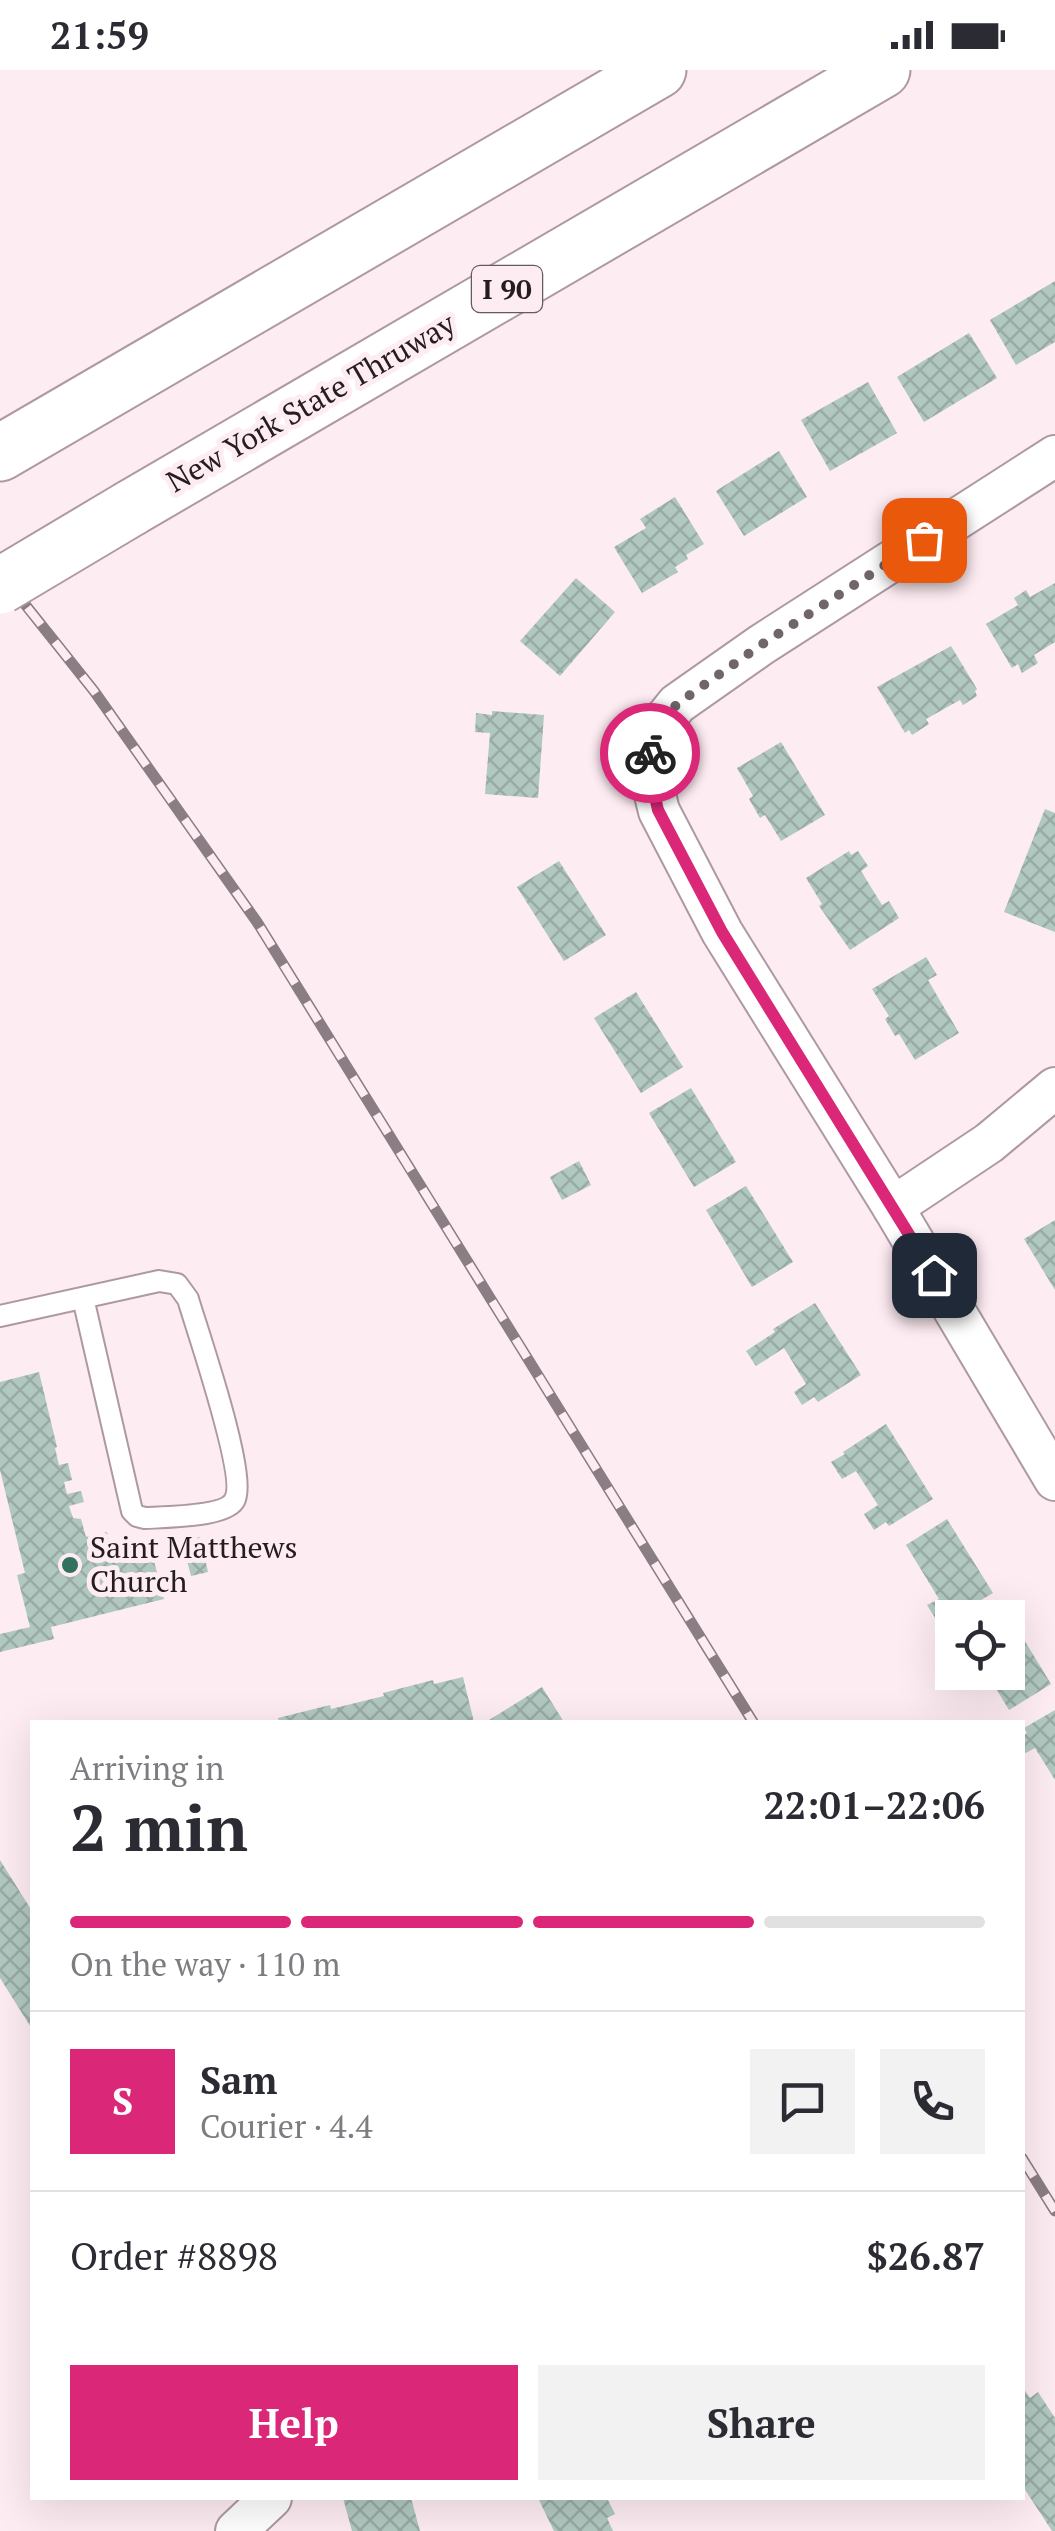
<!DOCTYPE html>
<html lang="en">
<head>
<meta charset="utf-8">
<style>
  :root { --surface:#fff; --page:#f2f2f3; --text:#2b2b33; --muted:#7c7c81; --line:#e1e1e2; --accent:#db2777 }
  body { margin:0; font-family:"PT Serif",serif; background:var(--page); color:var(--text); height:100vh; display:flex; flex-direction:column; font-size:38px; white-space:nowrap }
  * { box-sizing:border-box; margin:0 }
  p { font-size:32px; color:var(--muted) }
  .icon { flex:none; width:55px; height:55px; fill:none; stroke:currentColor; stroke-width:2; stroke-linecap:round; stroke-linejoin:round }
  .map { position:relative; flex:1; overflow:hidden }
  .panel { position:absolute; left:30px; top:1650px; width:995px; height:780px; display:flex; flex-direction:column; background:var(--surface); border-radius:0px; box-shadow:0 10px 40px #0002 }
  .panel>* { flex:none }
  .tools { position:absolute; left:935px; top:1530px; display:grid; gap:20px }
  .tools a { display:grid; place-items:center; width:90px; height:90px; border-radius:0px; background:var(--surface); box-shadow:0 10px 40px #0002; font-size:50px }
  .pin { position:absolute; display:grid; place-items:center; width:85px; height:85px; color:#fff; margin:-42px; border-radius:20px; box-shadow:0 5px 15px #0006 }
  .courier { position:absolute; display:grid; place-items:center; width:100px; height:100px; margin:-50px; border:8px solid #db2777; border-radius:50%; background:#fff; color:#222; box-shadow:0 2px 12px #0007 }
  .summary em { font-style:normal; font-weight:700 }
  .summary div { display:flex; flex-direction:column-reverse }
  .summary { display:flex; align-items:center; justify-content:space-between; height:170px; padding:0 40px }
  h1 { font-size:65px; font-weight:700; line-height:75px }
  .bar { display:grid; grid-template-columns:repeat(4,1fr); gap:15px 10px; align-content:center; height:120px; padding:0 40px }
  .bar i { height:12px; border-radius:8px; background:var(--line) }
  .bar .on { background:var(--accent) }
  .bar p { grid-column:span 4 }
  .line { display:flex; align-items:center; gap:25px; padding:0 40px; border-top:2px solid var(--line) }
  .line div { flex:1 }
  .round { display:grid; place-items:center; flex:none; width:105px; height:105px; border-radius:0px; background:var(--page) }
  .button { display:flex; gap:20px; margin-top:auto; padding:20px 40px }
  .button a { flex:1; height:115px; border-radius:0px; background:var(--accent); color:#fff; font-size:40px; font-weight:700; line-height:115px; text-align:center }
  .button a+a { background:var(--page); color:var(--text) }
  .status { display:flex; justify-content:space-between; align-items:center; height:70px; padding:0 50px; background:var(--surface); direction:ltr }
  .status svg { height:28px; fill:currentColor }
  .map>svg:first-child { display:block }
  .building { fill:url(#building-cross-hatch) }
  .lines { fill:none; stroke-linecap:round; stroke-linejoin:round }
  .service-casing { stroke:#ae99a2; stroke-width:24 }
  .minor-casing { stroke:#ae99a2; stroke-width:44 }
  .motorway-casing { stroke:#ae99a2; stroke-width:59 }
  .service { stroke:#fff; stroke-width:20 }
  .minor { stroke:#fff; stroke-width:40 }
  .motorway { stroke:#fff; stroke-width:55 }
  .rail-casing { stroke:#8a7d83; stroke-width:11 }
  .rail { stroke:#feecf3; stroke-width:8; stroke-dasharray:22; stroke-linecap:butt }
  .motorway-bridge-casing { stroke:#ae99a2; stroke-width:59; stroke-linecap:butt }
  .motorway-bridge { stroke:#fff; stroke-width:55 }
  .done { stroke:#70656a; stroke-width:10; stroke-dasharray:0 18 }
  .route { stroke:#db2777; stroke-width:12 }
  .poi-dot { fill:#31715e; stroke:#feecf3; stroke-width:4 }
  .labels { text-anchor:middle; stroke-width:10; stroke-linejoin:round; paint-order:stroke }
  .shield { fill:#feecf3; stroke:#655a5f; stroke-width:2.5 }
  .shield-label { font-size:28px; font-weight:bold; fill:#241c20 }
  .street-label { font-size:30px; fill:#241c20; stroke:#feecf3 }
  .poi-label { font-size:30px; fill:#241c20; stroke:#feecf3; text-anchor:start }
</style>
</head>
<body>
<div class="status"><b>21:59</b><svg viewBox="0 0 49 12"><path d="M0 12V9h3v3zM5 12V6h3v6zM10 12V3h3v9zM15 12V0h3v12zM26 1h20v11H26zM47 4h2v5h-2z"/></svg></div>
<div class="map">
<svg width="1055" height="2461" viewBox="0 0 1055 2461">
  <defs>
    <pattern id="building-cross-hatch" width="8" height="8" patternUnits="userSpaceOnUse" patternTransform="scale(2.5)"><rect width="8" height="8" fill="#b1c8c0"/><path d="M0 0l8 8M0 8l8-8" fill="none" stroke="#98aba5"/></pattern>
  </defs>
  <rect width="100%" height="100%" fill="#feecf3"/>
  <g class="building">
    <path d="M1055 211V272L1016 295 990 250Z"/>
    <path d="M969 263 997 308 924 352 897 307Z"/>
    <path d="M868 312 897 363 830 401 801 350Z"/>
    <path d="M779 381 807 427 744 466 716 421Z"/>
    <path d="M675 427 704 474 686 485 688 489 675 497 678 502 642 523 614 477 646 458 640 449Z"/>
    <path d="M576 508 615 542 560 606 520 571Z"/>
    <path d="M1055 513V572L1034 585 1038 593 1022 603 1018 594 1012 598 986 554 1018 535 1014 528 1026 520 1030 527Z"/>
    <path d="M951 576 977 619 975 621 977 626 963 635 960 630 926 649 929 654 912 665 909 660 905 663 877 617Z"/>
    <path d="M492 641 544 645 538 728 485 724 490 663 475 662 476 643 492 645Z"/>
    <path d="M781 672 825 745 781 771 765 745 760 748 749 729 753 726 737 698Z"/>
    <path d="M1045 739 1055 743V862L1004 842Z"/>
    <path d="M849 781 851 785 858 781 868 796 861 801 882 835 889 831 899 848 850 880 819 836 822 834 806 808Z"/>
    <path d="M559 791 606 865 564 891 517 817Z"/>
    <path d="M926 887 937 905 928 910 959 963 915 990 899 964 895 966 885 949 889 946 872 919Z"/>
    <path d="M636 922 683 997 641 1023 594 948Z"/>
    <path d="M691 1018 736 1092 694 1117 649 1043Z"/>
    <path d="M579 1091 591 1115 562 1130 550 1107Z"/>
    <path d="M746 1116 793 1192 752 1217 706 1140Z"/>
    <path d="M1055 1150V1220L1024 1169Z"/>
    <path d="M815 1233 861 1305 818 1332 814 1327 802 1335 794 1322 806 1314 784 1278 756 1296 746 1281 775 1262 773 1259Z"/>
    <path d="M39 1302 57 1377 55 1378 59 1395 68 1393 72 1410 64 1412 67 1424 81 1421 84 1432 69 1436 73 1448 81 1449 86 1467 107 1462 113 1484 150 1476 164 1529 51 1557 54 1569 0 1582V1564L30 1557 17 1505 25 1503 0 1400V1312Z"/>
    <path d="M886 1354 933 1429 889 1456 886 1452 874 1460 864 1444 878 1435 856 1401 842 1409 831 1392 845 1384 843 1382Z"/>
    <path d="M947 1449 993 1523 951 1548 949 1544 937 1551 927 1535 939 1529 906 1475Z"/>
    <path d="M200 1467 208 1502 191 1506 182 1471Z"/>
    <path d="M1006 1540 1051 1614 1009 1640 986 1602H1008V1548H993Z"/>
    <path d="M463 1607 474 1652H279L278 1648 330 1635 331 1639 384 1626 383 1623 433 1610 434 1614Z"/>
    <path d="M542 1617 564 1652H486Z"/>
    <path d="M1055 1640V1710L1035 1678 1022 1685V1666L1027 1663 1024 1658Z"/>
    <path d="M0 1790 32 1841V1959L0 1908Z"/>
    <path d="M1022 2316 1030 2328 1038 2322 1055 2348V2461H1052L1022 2415Z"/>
    <path d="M343 2428H411L420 2461H352Z"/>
    <path d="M538 2428H607L615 2444 607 2448 613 2461H554Z"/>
  </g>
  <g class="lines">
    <g class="service-casing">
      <path id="service" d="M0 1246 159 1211 177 1214 188 1229C197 1260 249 1409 234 1431 224 1447 163 1447 145 1448L137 1446 132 1441 83 1228"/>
    </g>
    <g class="minor-casing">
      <g id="minor">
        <path d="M1055 386 761 575 677 634 661 654 647 692 659 741 722 862 893 1137 1055 1410"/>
        <path d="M893 1137 989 1073 1055 1018"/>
        <path d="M236 2461 271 2428"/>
      </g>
    </g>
    <g class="motorway-casing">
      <g id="motorway">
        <path d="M0 383 658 0"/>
        <path d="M131 438 882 0"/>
      </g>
    </g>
    <use href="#service" class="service"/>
    <use href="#minor" class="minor"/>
    <use href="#motorway" class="motorway"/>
    <g class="rail-casing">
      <g id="rail">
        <path d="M0 503 94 621 257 852 753 1652"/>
        <path d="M1022 2088 1055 2141"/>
      </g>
    </g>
    <use href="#rail" class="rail"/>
    <g class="motorway-bridge-casing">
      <path id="motorway-bridge" d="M0 516 131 438"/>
    </g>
    <use href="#motorway-bridge" class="motorway-bridge"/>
  </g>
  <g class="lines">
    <path class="done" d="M650 683 661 654 677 634 761 575 924 470"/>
    <path class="route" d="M650 683 647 692 658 740 722 862 934 1205"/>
  </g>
  <circle class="poi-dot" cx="70" cy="1495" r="10"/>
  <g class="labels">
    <rect class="shield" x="472" y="196" width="70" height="46" rx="8"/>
    <g class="shield-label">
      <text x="507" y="229">I 90</text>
    </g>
    <g class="street-label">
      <text transform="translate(311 333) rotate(-30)" y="10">New York State Thruway</text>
    </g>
    <g class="poi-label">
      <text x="90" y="1488">Saint Matthews<tspan x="90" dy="34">Church</tspan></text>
    </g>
  </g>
</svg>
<div class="tools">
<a><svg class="icon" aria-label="locate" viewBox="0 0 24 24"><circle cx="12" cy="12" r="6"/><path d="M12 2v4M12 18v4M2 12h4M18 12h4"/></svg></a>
</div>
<div class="pin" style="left:924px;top:470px;background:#ea580c"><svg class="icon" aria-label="bag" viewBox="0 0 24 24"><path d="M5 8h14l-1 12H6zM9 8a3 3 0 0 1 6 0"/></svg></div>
<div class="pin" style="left:934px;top:1205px;background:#1f2937"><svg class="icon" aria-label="home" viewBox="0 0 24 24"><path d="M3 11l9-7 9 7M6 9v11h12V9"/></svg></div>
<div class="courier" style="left:650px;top:683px"><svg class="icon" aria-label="bike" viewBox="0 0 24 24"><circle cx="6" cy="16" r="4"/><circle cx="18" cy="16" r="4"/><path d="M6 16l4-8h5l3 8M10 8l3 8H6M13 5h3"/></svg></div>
<section class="panel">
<div class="summary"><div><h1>2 min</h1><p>Arriving in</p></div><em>22:01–22:06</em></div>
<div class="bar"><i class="on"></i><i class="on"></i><i class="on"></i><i></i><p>On the way · 110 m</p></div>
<div class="line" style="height:180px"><b class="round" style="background:var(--accent);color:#fff">S</b><div><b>Sam</b><p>Courier · 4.4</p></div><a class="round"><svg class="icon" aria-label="chat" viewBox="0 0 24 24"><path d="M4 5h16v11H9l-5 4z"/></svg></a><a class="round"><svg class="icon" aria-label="phone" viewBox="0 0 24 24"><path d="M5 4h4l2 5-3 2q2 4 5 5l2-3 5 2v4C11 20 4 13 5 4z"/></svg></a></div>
<div class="line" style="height:130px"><div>Order #8898</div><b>$26.87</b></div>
<div class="button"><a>Help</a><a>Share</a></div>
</section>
</div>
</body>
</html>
